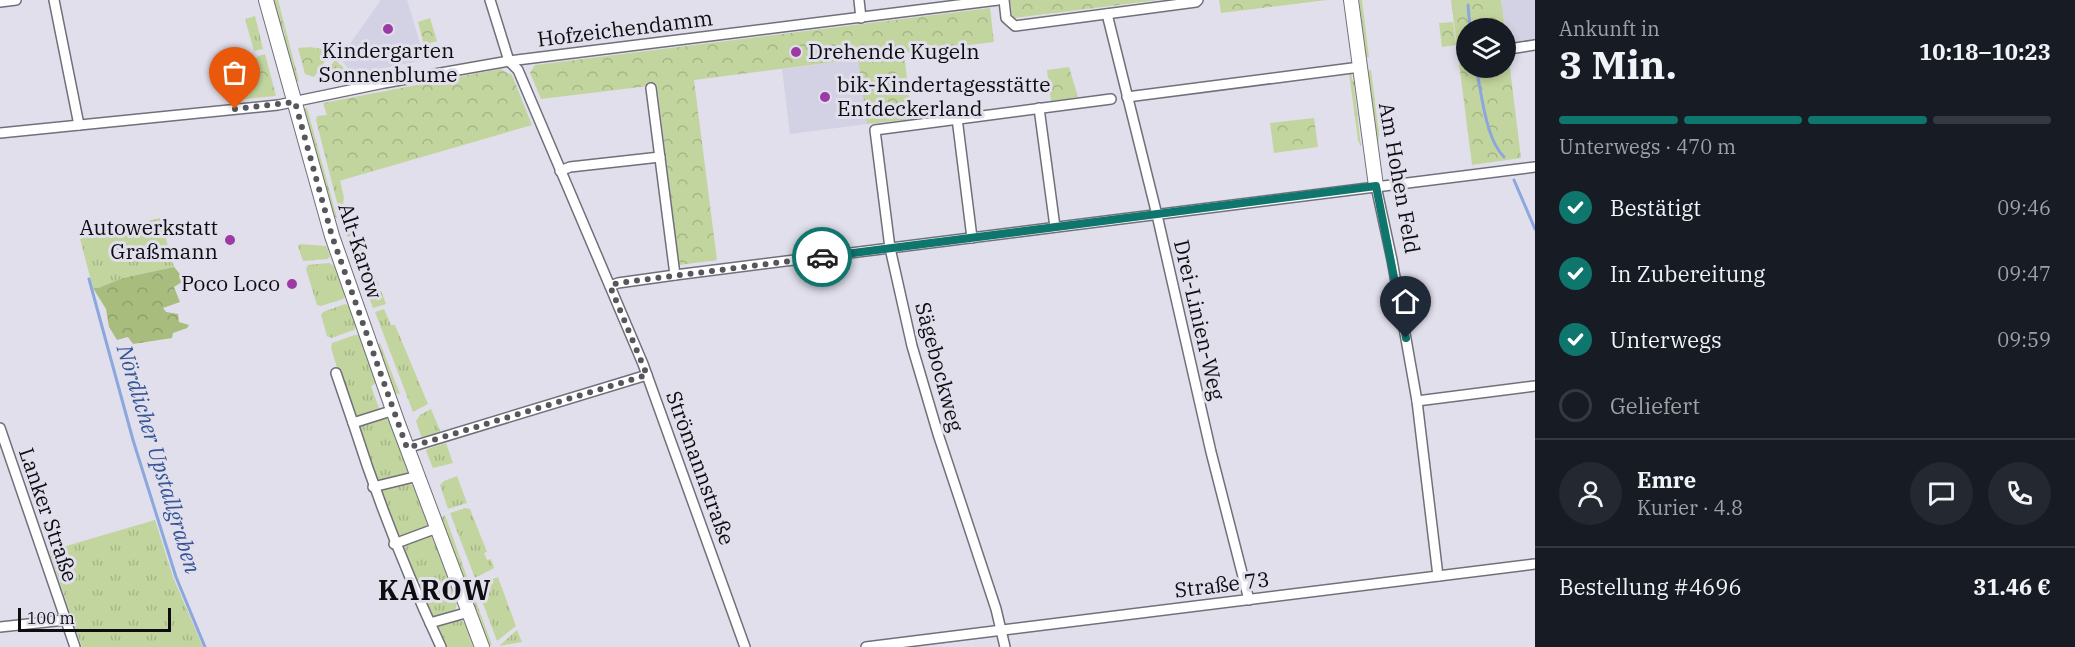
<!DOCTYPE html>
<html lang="de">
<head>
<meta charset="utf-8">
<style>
  :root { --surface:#171b24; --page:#242831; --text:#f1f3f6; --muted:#9ea1a6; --line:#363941; --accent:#0f766e }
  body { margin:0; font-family:"IBM Plex Serif",serif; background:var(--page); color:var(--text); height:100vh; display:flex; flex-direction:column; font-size:22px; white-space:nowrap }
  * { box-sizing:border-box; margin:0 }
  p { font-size:20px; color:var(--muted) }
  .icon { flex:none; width:33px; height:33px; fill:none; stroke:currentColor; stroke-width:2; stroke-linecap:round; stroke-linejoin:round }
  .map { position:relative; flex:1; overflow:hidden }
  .details { display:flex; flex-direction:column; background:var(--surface); width:540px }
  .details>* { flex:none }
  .fabs { position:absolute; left:1456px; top:18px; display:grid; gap:12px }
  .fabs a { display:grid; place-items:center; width:60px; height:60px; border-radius:50%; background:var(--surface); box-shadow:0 3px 9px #0003; font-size:30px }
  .scale { position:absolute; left:18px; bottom:15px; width:153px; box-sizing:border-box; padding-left:6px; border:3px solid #0d0d11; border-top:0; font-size:16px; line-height:21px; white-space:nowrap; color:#0d0d11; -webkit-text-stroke:4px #e0dfeb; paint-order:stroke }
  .pin { position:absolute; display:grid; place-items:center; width:51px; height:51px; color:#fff; margin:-62px -26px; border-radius:50% 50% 50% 0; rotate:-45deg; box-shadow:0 0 6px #0007 }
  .pin .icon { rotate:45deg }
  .courier { position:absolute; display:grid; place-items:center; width:60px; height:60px; margin:-30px; border:4px solid #0f766e; border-radius:50%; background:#fff; color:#222; box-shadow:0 2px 8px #0007 }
  .head em { font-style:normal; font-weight:700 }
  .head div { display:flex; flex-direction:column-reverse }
  .head { display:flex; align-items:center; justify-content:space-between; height:102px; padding:0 24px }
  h1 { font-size:39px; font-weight:700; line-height:45px }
  .bar { display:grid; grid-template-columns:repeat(4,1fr); gap:9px 6px; align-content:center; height:72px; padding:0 24px }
  .bar i { height:8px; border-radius:4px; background:var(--line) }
  .bar .current { background:var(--accent) }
  .bar p { grid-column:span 4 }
  .line { display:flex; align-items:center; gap:15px; padding:0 24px; border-top:2px solid var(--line) }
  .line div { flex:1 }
  .round { display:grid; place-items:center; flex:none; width:63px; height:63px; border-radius:32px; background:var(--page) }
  ol { padding:0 24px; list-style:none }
  li { display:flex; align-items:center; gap:18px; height:66px }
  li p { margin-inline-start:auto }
  li .icon { padding:6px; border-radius:50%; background:var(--accent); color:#fff; stroke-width:4 }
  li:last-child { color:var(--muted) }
  li i { width:33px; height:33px; border:3px solid var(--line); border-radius:50% }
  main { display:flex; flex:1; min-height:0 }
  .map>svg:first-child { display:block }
  .built { fill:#d3d1e4 }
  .grass { fill:url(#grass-tufts) }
  .forest { fill:url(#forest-crowns) }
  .park { fill:url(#park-crowns) }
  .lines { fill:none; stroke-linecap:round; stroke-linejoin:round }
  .stream { stroke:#8ca7de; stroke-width:3 }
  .street-casing { stroke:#70707a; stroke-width:12 }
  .secondary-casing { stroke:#70707a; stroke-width:16 }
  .street { stroke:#fff; stroke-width:9 }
  .secondary { stroke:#fff; stroke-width:14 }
  .done { stroke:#57565d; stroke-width:6; stroke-dasharray:0 10.8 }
  .route { stroke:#0f766e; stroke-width:8 }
  .poi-dot { fill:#9b3ca5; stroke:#e0dfeb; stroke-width:2 }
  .labels { text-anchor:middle; stroke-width:6; stroke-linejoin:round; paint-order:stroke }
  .street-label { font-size:21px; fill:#0d0d11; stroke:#e0dfeb }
  .poi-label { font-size:21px; fill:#0d0d11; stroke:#e0dfeb; text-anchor:start }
  .water-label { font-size:22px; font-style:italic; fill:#365498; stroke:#e0dfeb }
  .district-label { font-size:27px; font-weight:bold; letter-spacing:1.5px; fill:#0d0d11; stroke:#e0dfeb }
</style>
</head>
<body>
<main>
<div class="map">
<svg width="1535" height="647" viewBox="0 0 1535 647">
  <defs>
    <pattern id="grass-tufts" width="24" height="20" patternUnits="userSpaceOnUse" patternTransform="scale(1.5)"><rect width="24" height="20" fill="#c2d59e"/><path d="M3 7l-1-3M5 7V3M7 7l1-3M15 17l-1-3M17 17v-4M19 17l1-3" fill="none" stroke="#a6b687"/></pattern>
    <pattern id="forest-crowns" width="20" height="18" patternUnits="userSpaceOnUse" patternTransform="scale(1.5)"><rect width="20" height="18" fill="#a8bc7e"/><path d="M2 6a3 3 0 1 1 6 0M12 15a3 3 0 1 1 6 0" fill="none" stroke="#8fa06c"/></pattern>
    <pattern id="park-crowns" width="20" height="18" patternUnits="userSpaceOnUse" patternTransform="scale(1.5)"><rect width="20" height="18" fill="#c2d59e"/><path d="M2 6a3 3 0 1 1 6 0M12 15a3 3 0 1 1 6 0" fill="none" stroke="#a6b687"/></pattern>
  </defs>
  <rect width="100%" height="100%" fill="#e0dfeb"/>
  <g class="built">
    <path d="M381 0H407L425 60 352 74 340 58Z"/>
    <path d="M1501 0H1535V40L1507 44Z"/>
    <path d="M859 59 867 124 790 134 782 69Z"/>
  </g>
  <g class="grass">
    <path d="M272 0H278L299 81 295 82 282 38 285 36 283 28 280 29Z"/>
    <path d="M1359 0H1362L1369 57H1366Z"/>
    <path d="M255 16 263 49 254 51 245 19Z"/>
    <path d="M335 60 343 67 347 76 320 81Z"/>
    <path d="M1371 70 1379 134 1378 145 1370 83H1367L1366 71Z"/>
    <path d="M1349 73H1351L1353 82H1356V85H1354L1361 147 1358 140Z"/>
    <path d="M305 108H307L337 218 331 215 303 111Z"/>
    <path d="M340 180 344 198 343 203 348 214 341 217 332 183Z"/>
    <path d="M160 218 174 267 123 278 98 288H93L80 239Z"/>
    <path d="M351 220 356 233 347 237 343 223Z"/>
    <path d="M300 244 326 246 330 256 328 259 303 261 298 246Z"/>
    <path d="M360 244 379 285 366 292 351 249Z"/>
    <path d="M329 263 334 266 345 296 343 299 321 306 317 305 306 269 308 265Z"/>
    <path d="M381 291 386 304 373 308 369 297Z"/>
    <path d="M345 304 349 306 356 325 354 330 331 338 327 336 321 315 323 312Z"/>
    <path d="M384 309 391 325H395L428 404 413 412 375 312Z"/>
    <path d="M355 335H359L377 383 371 386 380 411 357 419 352 416 331 348 332 343Z"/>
    <path d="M380 343 400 394 394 393 377 345Z"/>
    <path d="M431 409 441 433 422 439 416 421 420 415Z"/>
    <path d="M385 417 390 418 409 472 402 477 378 483 374 480 358 430 359 425Z"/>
    <path d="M446 443 453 463 433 468 426 451 427 449Z"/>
    <path d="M457 476 467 503 448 509 440 485 444 481Z"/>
    <path d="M404 482 415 486 429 524 426 529 399 538 396 536 379 494 381 488Z"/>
    <path d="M465 508 470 509 487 552 484 553 487 560 491 559 494 568 475 578 450 513Z"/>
    <path d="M445 515 468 580H462L439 520Z"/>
    <path d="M155 520 173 577 203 647H82L49 551Z"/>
    <path d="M429 535 434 537 457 603 455 611 434 617 429 614 400 549 403 544Z"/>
    <path d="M498 577 516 626 497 641 476 585Z"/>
    <path d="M469 588 472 591 492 645 486 647 466 590Z"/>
    <path d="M457 620 465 622 473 647H444L436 629 438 624Z"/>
    <path d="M517 630 522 642 499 646Z"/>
  </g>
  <path class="forest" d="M174 267 185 280 174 287 180 302 163 308 166 312 178 314 179 322 189 325 187 328 173 333 172 338 133 344 128 337 117 340 109 327 106 309 93 288H98L123 278Z"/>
  <g class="park">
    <path d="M1010 0H1159L1013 18Z"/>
    <path d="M1219 0H1327L1221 13Z"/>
    <path d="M1451 0H1501L1505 28H1467V68H1506V36L1521 158 1472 165Z"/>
    <path d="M990 8 994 42 904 53 912 119 867 124 858 59 694 80 717 260 679 265 657 85 541 99 530 73 535 65Z"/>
    <path d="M430 18 437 41 424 45 418 22Z"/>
    <path d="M1453 22 1456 45 1442 47 1439 23Z"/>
    <path d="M310 47 322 49 330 54 314 77 305 74 298 48Z"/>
    <path d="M265 54 276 96 234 100C236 79 242 60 265 54Z"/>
    <path d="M1069 67 1078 97 1051 101 1047 70Z"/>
    <path d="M500 69 512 75 532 125 332 183 316 120 317 116 327 115 323 103Z"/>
    <path d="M1314 118 1318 147 1274 153 1270 123Z"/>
  </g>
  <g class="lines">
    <g class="stream">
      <path d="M1468 5 1470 28"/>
      <path d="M1476 68C1482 93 1485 138 1504 157"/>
      <path d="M1514 180 1535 229"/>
      <path d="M89 279 133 440 176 577 205 647"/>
    </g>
    <g class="street-casing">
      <g id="street">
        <path d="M54 0 79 125"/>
        <path d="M490 0 509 61 518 70 643 364 745 647"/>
        <path d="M859 0 861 18"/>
        <path d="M1004 0 1006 18 1015 26 1196 2 1198 0"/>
        <path d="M0 2 16 0"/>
        <path d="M1107 14 1157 215 1211 452 1249 600"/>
        <path d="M1509 49 1535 45"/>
        <path d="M651 88 675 275"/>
        <path d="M1127 97 1360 67"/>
        <path d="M1039 108 1055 227"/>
        <path d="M957 118 972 238"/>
        <path d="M0 133 278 105 384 83 509 61 998 0"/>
        <path d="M560 171 570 167 660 157"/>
        <path d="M1376 186 1392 260 1417 401 1438 576"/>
        <path d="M610 286 618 283 675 275 1535 167"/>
        <path d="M336 373 353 423 394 410"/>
        <path d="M1417 401 1535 386"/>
        <path d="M353 423C378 502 406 572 441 647"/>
        <path d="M0 428 75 647"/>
        <path d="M407 448 647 375"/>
        <path d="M373 487 418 476"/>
        <path d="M394 544 437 528"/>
        <path d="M430 623 469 612"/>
        <path d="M0 627 65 620"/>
        <path d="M866 647 1535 564"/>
        <path d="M1005 647 996 609 938 434 912 346 890 248 875 130 1111 99"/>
      </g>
    </g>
    <g class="secondary-casing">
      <g id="secondary">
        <path d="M266 0 332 236 397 421 482 647"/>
        <path d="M1351 0 1376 186"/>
      </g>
    </g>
    <use href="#street" class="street"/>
    <use href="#secondary" class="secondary"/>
  </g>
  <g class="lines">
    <path class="done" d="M235 109 295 102 332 236 407 448 647 375 610 286 618 283 822 257"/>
    <path class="route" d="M822 257 1376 186 1406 338"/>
  </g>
  <g class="poi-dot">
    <circle cx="388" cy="29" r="6"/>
    <circle cx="796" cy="52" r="6"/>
    <circle cx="825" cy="97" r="6"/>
    <circle cx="230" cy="240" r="6"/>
    <circle cx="292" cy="284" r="6"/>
  </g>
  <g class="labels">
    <g class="street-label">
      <text transform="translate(625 29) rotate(-7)" y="7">Hofzeichendamm</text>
      <text transform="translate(1399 178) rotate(80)" y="7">Am Hohen Feld</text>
      <text transform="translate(360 251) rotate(72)" y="7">Alt-Karow</text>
      <text transform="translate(1199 320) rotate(77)" y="7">Drei-Linien-Weg</text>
      <text transform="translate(939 367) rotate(75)" y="7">Sägebockweg</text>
      <text transform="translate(700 468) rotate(70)" y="7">Strömannstraße</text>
      <text transform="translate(48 515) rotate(71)" y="7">Lanker Straße</text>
      <text transform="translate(1222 585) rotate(-7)" y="7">Straße 73</text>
    </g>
    <g class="poi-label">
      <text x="388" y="58" text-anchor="middle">Kindergarten<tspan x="388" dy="24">Sonnenblume</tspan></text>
      <text x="808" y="59">Drehende Kugeln</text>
      <text x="837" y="92">bik-Kindertagesstätte<tspan x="837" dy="24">Entdeckerland</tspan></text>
      <text x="218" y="235" text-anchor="end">Autowerkstatt<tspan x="218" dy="24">Graßmann</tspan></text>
      <text x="280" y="291" text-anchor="end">Poco Loco</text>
    </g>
    <g class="water-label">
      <text transform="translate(159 459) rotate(73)" y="8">Nördlicher Upstallgraben</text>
    </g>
    <g class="district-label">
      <text x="435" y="600">KAROW</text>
    </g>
  </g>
</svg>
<div class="fabs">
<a><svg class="icon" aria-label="layers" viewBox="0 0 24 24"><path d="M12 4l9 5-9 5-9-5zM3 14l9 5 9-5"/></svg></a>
</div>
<div class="scale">100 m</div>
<div class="pin" style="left:235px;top:109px;background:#ea580c"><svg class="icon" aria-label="bag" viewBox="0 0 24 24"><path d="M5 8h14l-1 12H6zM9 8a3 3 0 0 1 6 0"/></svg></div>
<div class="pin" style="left:1406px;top:338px;background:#1f2937"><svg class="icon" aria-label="home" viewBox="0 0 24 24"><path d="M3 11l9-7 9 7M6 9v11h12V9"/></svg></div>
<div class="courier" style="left:822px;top:257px"><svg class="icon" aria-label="car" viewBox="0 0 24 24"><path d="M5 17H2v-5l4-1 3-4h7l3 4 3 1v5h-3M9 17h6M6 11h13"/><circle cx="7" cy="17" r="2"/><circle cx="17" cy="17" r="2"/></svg></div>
</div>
<section class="details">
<div class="head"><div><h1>3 Min.</h1><p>Ankunft in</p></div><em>10:18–10:23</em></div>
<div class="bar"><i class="current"></i><i class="current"></i><i class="current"></i><i></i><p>Unterwegs · 470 m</p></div>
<ol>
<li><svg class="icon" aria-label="check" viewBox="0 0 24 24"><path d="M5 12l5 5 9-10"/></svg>Bestätigt<p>09:46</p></li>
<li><svg class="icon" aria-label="check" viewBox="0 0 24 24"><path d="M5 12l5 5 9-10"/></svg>In Zubereitung<p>09:47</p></li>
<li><svg class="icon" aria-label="check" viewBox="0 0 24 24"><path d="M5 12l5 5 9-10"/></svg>Unterwegs<p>09:59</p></li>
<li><i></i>Geliefert</li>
</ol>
<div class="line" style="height:108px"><a class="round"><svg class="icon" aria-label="person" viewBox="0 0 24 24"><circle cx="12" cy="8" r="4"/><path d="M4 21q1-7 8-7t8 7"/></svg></a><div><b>Emre</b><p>Kurier · 4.8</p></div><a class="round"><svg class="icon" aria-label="chat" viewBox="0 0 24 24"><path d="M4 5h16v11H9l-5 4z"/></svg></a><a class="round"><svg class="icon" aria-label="phone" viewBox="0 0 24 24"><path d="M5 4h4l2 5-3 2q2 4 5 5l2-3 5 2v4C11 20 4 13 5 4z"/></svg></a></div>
<div class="line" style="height:78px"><div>Bestellung #4696</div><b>31.46 €</b></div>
</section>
</main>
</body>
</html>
